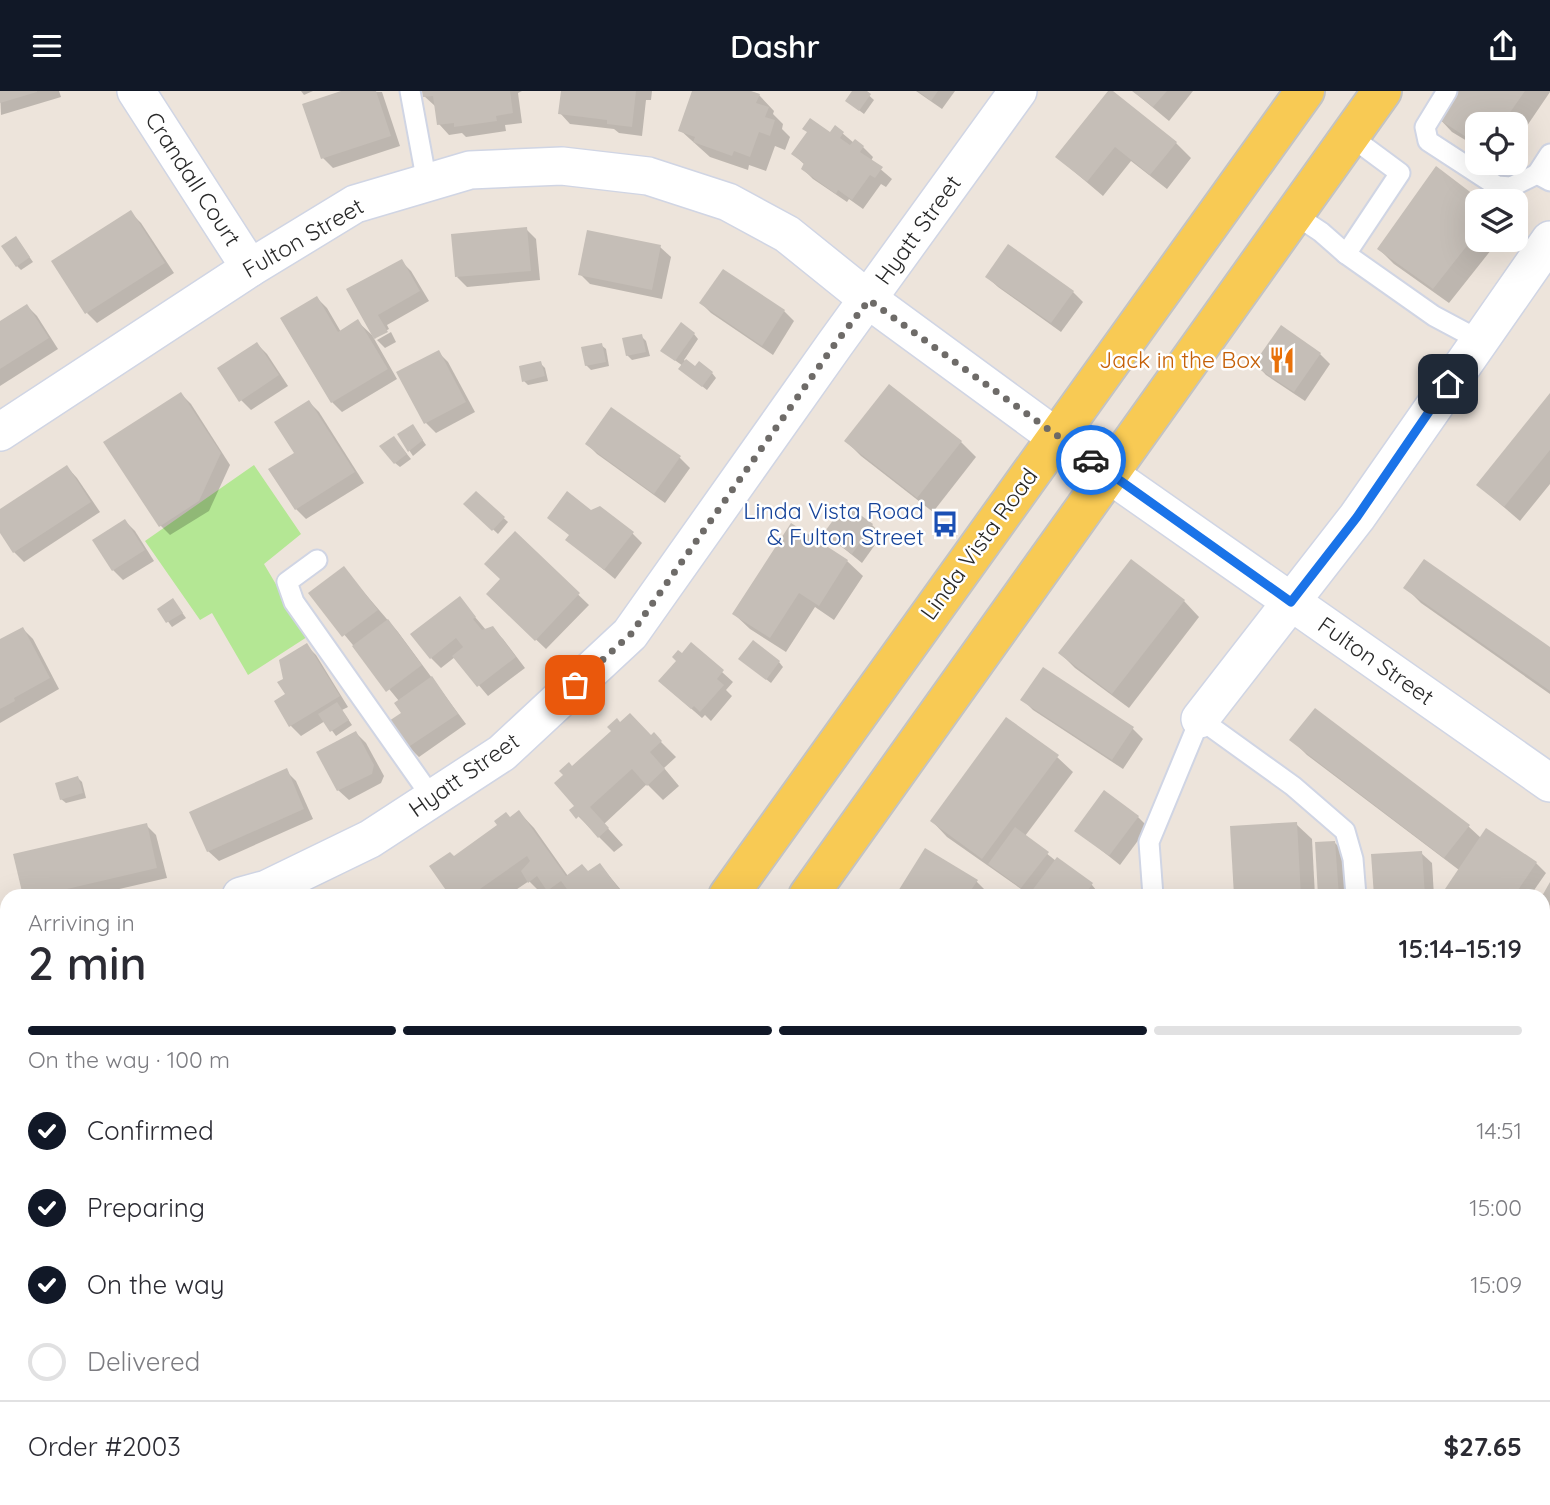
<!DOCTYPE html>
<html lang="en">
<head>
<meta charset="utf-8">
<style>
  :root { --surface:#fff; --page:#f2f2f3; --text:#2b2b33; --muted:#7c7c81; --line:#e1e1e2; --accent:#111827 }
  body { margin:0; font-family:Quicksand,sans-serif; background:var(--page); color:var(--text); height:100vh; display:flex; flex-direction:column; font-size:26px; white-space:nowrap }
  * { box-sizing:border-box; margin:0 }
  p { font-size:23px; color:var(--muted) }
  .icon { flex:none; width:38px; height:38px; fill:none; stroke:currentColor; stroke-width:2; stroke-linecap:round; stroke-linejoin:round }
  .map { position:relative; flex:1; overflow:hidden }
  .details { position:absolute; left:0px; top:798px; width:1550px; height:616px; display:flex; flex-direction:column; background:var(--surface); border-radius:21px 21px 0 0; box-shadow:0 7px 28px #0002 }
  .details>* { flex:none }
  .tools { position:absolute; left:1465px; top:21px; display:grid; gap:14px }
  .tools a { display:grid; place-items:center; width:63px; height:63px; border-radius:14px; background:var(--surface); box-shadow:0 7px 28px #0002; font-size:35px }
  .pin { position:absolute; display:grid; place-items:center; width:60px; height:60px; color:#fff; margin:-30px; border-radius:14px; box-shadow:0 4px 10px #0006 }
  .courier { position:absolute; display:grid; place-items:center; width:70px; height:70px; margin:-35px; border:5px solid #1a73e8; border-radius:50%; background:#fff; color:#222; box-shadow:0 2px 9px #0007 }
  .summary em { font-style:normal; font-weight:600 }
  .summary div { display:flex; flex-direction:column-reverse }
  .summary { display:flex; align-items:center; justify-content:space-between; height:119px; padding:0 28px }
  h1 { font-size:46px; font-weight:600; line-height:52px }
  .bar { display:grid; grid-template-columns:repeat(4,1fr); gap:10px 7px; align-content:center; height:84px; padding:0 28px }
  .bar i { height:9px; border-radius:5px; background:var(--line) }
  .bar .selected { background:var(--accent) }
  .bar p { grid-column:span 4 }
  .line { display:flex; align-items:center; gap:18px; padding:0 28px; border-top:2px solid var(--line) }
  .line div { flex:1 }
  ol { padding:0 28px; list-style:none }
  li { display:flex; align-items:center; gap:21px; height:77px }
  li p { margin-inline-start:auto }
  li .icon { padding:7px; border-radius:50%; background:var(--accent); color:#fff; stroke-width:4 }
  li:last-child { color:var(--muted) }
  li i { width:38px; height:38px; border:4px solid var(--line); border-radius:50% }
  header { display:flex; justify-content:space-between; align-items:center; height:91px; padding:0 28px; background:var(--accent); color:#fff; font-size:32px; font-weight:600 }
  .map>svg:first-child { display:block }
  .education { fill:#f0e1c9 }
  .green { fill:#b4e794 }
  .shadow { fill:#0003 }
  .building { fill:#c5beb7 }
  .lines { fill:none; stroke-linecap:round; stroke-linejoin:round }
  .lane-casing { stroke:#d0d5e4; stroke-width:23 }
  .street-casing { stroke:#d0d5e4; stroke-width:40 }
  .primary-casing { stroke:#c3c3c3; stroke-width:42 }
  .lane { stroke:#fff; stroke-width:19 }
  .street { stroke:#fff; stroke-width:37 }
  .primary { stroke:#f8ca54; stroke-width:38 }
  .done { stroke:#6e6b68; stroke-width:7; stroke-dasharray:0 12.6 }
  .route { stroke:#1a73e8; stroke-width:9 }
  .labels { text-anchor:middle; stroke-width:5; stroke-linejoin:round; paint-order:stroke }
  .street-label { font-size:23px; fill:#2a2a2a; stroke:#fff }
  .food-label { font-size:23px; fill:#c56008; stroke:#fff; text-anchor:end }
  .transit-label { font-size:23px; fill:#164399; stroke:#fff; text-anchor:end }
</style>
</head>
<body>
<header><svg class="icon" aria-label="menu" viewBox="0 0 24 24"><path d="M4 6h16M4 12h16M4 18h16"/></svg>Dashr<svg class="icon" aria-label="share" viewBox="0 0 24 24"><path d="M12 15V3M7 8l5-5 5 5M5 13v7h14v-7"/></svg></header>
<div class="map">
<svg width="1550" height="1414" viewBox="0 0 1550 1414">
  <rect width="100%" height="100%" fill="#ede4db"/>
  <path class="education" d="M732 1407H1484L1480 1414H748Z"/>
  <path class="green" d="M254 374 301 443 264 473 307 546 248 584 212 522 200 529 145 450Z"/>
  <g class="shadow">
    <path d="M0 0H59L61 6 1 24Z"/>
    <path d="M301 0H313L304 4Z"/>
    <path d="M347 0 382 1 400 55 333 77 323 67Z"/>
    <path d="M424 0H522L518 2 522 32 505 34 506 40 466 46 462 42 449 44 439 33 435 15 424 5Z"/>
    <path d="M563 0H652L651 9H646L642 45 619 42 614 38 570 33 560 22Z"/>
    <path d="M694 0H746L759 4 774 20 773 23 783 33 782 38 790 46 785 59 775 55 766 80 749 74 748 79 710 66 680 39Z"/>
    <path d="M854 0H864L874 9 864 23 852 14Z"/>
    <path d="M916 0H955L942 18Z"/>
    <path d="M1110 0 1176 52 1191 67 1167 98 1131 70 1103 105 1057 66Z"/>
    <path d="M1133 0H1193L1169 30Z"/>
    <path d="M1455 0H1550V1L1516 51V33H1477V56L1452 41 1437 25Z"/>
    <path d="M835 36 854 52 855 50 863 56 873 66 871 70 892 88 886 96 881 93 863 118 849 108 847 111 813 88 803 78 805 74 793 63 830 44Z"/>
    <path d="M1436 77 1479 110H1477V149H1499L1449 212 1394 173 1379 158Z"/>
    <path d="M131 122 141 132 174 182 97 232 87 222Z"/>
    <path d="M526 138 536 148 540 189 467 196 457 186Z"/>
    <path d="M20 152 33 171 21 179 17 175Z"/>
    <path d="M660 156 671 166 662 208 590 193 580 183Z"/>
    <path d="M401 170 411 180 429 210 387 234 389 238 376 245V248L348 199Z"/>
    <path d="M724 181 784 220 794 230 773 264 711 222 701 212Z"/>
    <path d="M987 186 1073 201 1083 211 1061 241 998 196Z"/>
    <path d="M317 207 327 217 341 241 358 231 372 244 397 288 342 321 332 311 282 228Z"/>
    <path d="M27 215 37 225 58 258 0 295V233Z"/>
    <path d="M391 241 396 251 385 257 377 249Z"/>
    <path d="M694 243 698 248 684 269 695 278 712 282 716 287 707 299 685 282 683 275 662 260Z"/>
    <path d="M641 245 646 250 650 265 632 269 627 264Z"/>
    <path d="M257 253 267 263 288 295 251 319 241 309Z"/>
    <path d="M601 254 606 258 609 275 591 279 586 274Z"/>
    <path d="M438 261 448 271 475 321 436 342 426 332Z"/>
    <path d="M1320 263 1330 273 1305 310 1266 284 1256 273Z"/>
    <path d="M540 272 545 277 548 290 528 294 524 290Z"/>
    <path d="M181 303 191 313 230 374 209 420 170 444 160 434Z"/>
    <path d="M1550 305V393L1520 430 1478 394Z"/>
    <path d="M309 311 319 321 364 392 306 428 296 418V362Z"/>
    <path d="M413 335 426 354 413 365 399 344Z"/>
    <path d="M394 347 411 368 400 376 395 372Z"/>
    <path d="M846 350 961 351 976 366 933 421 861 365Z"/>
    <path d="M587 353 680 367 690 377 665 412 597 363Z"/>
    <path d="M67 376 77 387 100 421 24 471 14 461 0 439V420Z"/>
    <path d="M476 402 508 431 498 443 466 413Z"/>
    <path d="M590 421 632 442 642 452 615 488 568 449Z"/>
    <path d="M125 430 135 440 154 470 123 489 113 479Z"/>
    <path d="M872 434 882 444 862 472 826 443Z"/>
    <path d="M515 443 589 514 546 558 488 503 502 488Z"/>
    <path d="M847 470 863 485 834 529 815 516 786 561 750 538 734 523Z"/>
    <path d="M343 477 398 541 466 633 419 666 409 656 403 623 399 610 310 502Z"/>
    <path d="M1406 497 1550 558V603L1421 512Z"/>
    <path d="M459 507 486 539 492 537 503 548 525 577 488 605 455 566 441 577 431 567Z"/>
    <path d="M173 509 186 527 172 536 159 518Z"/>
    <path d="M1184 510 1199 526 1129 617 1075 577 1060 562Z"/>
    <path d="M23 538 33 548 59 598 0 632V550Z"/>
    <path d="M306 554 316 564 348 616 342 619 352 634 336 645 325 630 301 645 291 635 285 588Z"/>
    <path d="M692 554 733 591 726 599 732 605 711 630 705 624 702 627 671 600 683 565Z"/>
    <path d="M779 571 783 576 771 592 745 572Z"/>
    <path d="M1043 578 1133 638 1143 648 1123 678 1033 619 1023 609Z"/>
    <path d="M621 633 651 646 654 644 676 666 664 677 679 695 663 709 647 693 604 733 623 754 614 761 572 719 577 715 573 677Z"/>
    <path d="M356 642 366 652 384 685 381 692 349 709 338 699 318 661Z"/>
    <path d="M1292 649 1468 735 1481 747 1536 772 1546 782 1530 805H1454L1447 798 1459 779 1307 664Z"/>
    <path d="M1057 666 1073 681 1025 745 1056 770 1092 794 1101 805H1031L947 746 932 730Z"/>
    <path d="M286 680 296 690 313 728 219 770 208 760Z"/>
    <path d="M78 687 82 691 86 707 66 712 61 708Z"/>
    <path d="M519 721 534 737 568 785 589 782 600 774 626 805H554L551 801 544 805 529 790 507 805H452L454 767Z"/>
    <path d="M1138 726 1148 736 1120 774 1076 739Z"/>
    <path d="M1296 733 1312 748 1315 805H1236Z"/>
    <path d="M146 734 156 744 167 787 89 805H25Z"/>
    <path d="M1335 752 1345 762 1348 805H1320Z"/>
    <path d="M1421 762 1432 772 1434 805H1376Z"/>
    <path d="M976 790 991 805H897Z"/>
    <rect x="1544" y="866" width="6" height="95"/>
    <path d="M8 1407H124L119 1414H15Z"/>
    <path d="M944 1407H1022L1017 1414H954Z"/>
  </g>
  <g class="building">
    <path d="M0 0H37V1L0 12Z"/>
    <path d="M341 0H376L391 45 321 68 302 13Z"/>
    <path d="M422 0H510L513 22 496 25 497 30 454 36V32L437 34 433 5 423 6Z"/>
    <path d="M561 0H636L632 36 607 33V29L558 23Z"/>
    <path d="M692 0H751L760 3 756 12 769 16 765 26 775 29 770 45 759 41 750 66 734 60 732 65 693 51 695 46 678 40Z"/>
    <path d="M852 0H867L871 3 859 20 845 10Z"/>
    <path d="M918 0H938L931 10Z"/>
    <path d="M1108 0H1113L1177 51 1150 84 1115 56 1087 91 1055 66Z"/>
    <path d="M1132 0H1167L1153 16Z"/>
    <path d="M1453 0H1525L1502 33H1477V53L1435 26Z"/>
    <path d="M810 27 830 41 835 34 844 41 840 47 850 54 855 48 864 55 860 61 883 76 875 87 870 84 852 109 838 99 836 103 801 78 804 72 791 63 807 41 802 38Z"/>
    <path d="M1436 75 1482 110H1477V142L1433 198 1377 158Z"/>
    <path d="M131 119 165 172 85 223 51 170Z"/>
    <path d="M527 136 531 180 455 186 451 143Z"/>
    <path d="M587 139 661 154 652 199 578 184Z"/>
    <path d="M16 145 30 166 16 176 1 155Z"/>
    <path d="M1008 153 1074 200 1051 232 985 186Z"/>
    <path d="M402 168 420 200 378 224 388 241 374 248 346 198Z"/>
    <path d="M723 178 785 219 762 255 699 212Z"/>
    <path d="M317 205 338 241 358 228 388 278 331 312 280 227Z"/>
    <path d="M27 213 49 247 0 278V230Z"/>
    <path d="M681 231 695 242 675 270 660 260Z"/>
    <path d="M1281 234 1321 262 1294 301 1253 274Z"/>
    <path d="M642 243 646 261 626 265 622 247Z"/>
    <path d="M257 251 279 284 239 311 217 277Z"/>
    <path d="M602 252 606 271 585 275 581 256Z"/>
    <path d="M439 259 466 311 424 333 396 281Z"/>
    <path d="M686 268 695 275 699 270 713 281 702 296 678 278Z"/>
    <path d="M541 270 545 285 522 291 519 275Z"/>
    <path d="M889 293 962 350 917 407 844 350Z"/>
    <path d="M181 301 221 362 199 410 159 436 103 351Z"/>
    <path d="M1550 302V359L1504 416 1476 394Z"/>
    <path d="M309 309 355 381 295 419 268 378 294 362 274 331Z"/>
    <path d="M611 316 681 365 654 403 585 353Z"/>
    <path d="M413 333 423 349 408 361 397 343Z"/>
    <path d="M394 345 407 363 394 373 379 355Z"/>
    <path d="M67 374 91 411 13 462 0 442V418Z"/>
    <path d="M476 400 505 426 492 440 463 413Z"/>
    <path d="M567 400 591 419 600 415 634 441 604 479 565 449 569 444 547 427Z"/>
    <path d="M845 413 873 433 852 463 823 443Z"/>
    <path d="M125 428 145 459 112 480 92 449Z"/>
    <path d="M791 432 848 469 819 515 799 502 770 547 732 523Z"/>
    <path d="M515 440 580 502 535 550 486 503 500 488 484 473Z"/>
    <path d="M1131 468 1185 509 1112 603 1058 562Z"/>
    <path d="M1424 468 1550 556V600L1403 497Z"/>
    <path d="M344 475 378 519 342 546 308 502Z"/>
    <path d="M460 505 476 526 473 528 482 539 493 535 516 566 477 596 452 565 463 556 456 547 430 568 410 543Z"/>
    <path d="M173 507 183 522 166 532 157 518Z"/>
    <path d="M388 528 422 574 386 601 352 555Z"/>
    <path d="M23 536 50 587 14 607 15 610 0 618V548Z"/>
    <path d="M753 549 780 570 766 589 738 568Z"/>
    <path d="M691 551 724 579 717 588 724 594 700 621 694 615 691 618 658 590 676 570 672 566 678 559 682 562Z"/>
    <path d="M307 552 340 605 289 636 274 610 285 603 277 591 283 588 279 569Z"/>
    <path d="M1043 576 1134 636 1112 669 1020 609Z"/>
    <path d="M432 585 458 623 407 657 389 630 401 622 394 612Z"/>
    <path d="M337 611 349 629 330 641 318 623Z"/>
    <path d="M1315 617 1470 734 1444 767 1289 649Z"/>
    <path d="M630 622 651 644 654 641 662 650 650 661 665 678 647 695 632 678 590 716 609 737 598 747 579 725 576 728 569 719 574 715 554 692 563 684 559 680 569 671 572 675 611 640 607 636 617 627 620 631Z"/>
    <path d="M1006 626 1059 664 982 768 930 730Z"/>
    <path d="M356 640 374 674 372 683 337 700 316 661Z"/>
    <path d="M287 677 304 718 207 761 189 721Z"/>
    <path d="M78 685 83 702 60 709 55 692Z"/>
    <path d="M1104 699 1139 725 1109 765 1074 740Z"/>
    <path d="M519 719 566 785 582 773 588 780 600 772 622 802 617 805H605L604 803 601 805H572L561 790 547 800 537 785 528 792 521 780 530 770 527 765 470 805H450L429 775 450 761 454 765 497 734 494 730 506 721 510 726Z"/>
    <path d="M1297 731 1301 805H1234L1230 735Z"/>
    <path d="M147 732 157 777 37 805H23L13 763Z"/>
    <path d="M1015 736 1049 761 1021 797 988 773Z"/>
    <path d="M1486 737 1537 771 1514 805H1456L1445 798Z"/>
    <path d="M1335 750 1339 805H1318L1315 751Z"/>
    <path d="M925 757 978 789 967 805H895Z"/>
    <path d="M1422 760 1425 805H1374L1371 763Z"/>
    <path d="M1057 766 1093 792 1084 805H1028Z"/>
    <path d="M1550 791V831L1544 827 1542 805Z"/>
    <rect x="1544" y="864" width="6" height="76"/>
    <path d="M6 1407H54L52 1410 57 1414H15Z"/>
    <path d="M77 1407H98L92 1414H86Z"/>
    <path d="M951 1407H988L983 1414H962Z"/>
  </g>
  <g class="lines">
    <g class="lane-casing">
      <g id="lane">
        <path d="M410 0 427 92"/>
        <path d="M1447 0 1425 36 1428 50 1497 95 1511 96 1537 83"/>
        <path d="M1550 63 1537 83 1550 90"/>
        <path d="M1294 123 1321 141 1346 163 1400 82 1350 45"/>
        <path d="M1346 163 1434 225 1479 249"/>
        <path d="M317 469 287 491 294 511 433 708"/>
        <path d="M1153 805 1149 751 1200 628 1293 695 1345 740 1353 768 1356 805"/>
        <path d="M1544 1201H1550"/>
        <path d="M1544 1250 1550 1340"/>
        <path d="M1390 1414 1391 1407"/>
        <path d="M1444 1414 1448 1407"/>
        <path d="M1543 1414 1550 1395"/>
      </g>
    </g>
    <g class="street-casing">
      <g id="street">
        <path d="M136 0 250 177"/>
        <path d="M0 341 250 177 355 113 470 79 562 75 648 85 728 111 787 143 869 209 1056 346 1550 692"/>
        <path d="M1200 628 1357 426 1550 149"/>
        <path d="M241 805 267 798 370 748 502 662 630 543 835 253 1018 0"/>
        <path d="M0 861 7 860"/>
        <path d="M1544 998 1550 997"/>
      </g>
    </g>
    <g class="primary-casing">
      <g id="primary">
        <path d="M728 805 1305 0"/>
        <path d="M808 805 1382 0"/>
        <path d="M0 1179H7"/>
        <path d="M0 1259 7 1260"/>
        <path d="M499 1407 513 1414"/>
        <path d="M682 1407 696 1414"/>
        <path d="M292 1414 297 1407"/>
        <path d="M374 1414 379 1407"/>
      </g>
    </g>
    <use href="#lane" class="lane"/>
    <use href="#street" class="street"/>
    <use href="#primary" class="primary"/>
  </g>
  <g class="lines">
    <path class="done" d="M575 594 631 543 835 253 869 209 1091 369"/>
    <path class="route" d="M1091 369 1291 511 1357 426 1448 293"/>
  </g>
  <defs>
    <g id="restaurant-bare" transform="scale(2.1)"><path d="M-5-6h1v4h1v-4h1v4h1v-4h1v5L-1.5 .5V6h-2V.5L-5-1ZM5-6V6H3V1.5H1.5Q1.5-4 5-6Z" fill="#e8710a" stroke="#fff" stroke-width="2.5" paint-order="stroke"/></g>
    <g id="bus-bare" transform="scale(2.1)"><path d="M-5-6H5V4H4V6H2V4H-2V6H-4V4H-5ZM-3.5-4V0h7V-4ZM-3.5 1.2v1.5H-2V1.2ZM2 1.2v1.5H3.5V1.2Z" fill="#1a4fb4" stroke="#fff" stroke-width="2.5" paint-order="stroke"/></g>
  </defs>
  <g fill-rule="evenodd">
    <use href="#restaurant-bare" x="1282" y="269"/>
    <use href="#bus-bare" x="945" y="433"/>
  </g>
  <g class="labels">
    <g class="street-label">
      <text transform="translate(193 88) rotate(57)" y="8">Crandall Court</text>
      <text transform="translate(918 139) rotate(-54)" y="8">Hyatt Street</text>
      <text transform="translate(303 147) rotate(-30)" y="8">Fulton Street</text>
      <text transform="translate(979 453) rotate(-54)" y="8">Linda Vista Road</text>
      <text transform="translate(1376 570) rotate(35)" y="8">Fulton Street</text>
      <text transform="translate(464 684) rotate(-35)" y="8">Hyatt Street</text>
    </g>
    <g class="food-label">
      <text x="1261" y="277">Jack in the Box</text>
    </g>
    <g class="transit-label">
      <text x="924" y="428">Linda Vista Road<tspan x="924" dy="26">&amp; Fulton Street</tspan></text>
    </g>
  </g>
</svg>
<div class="tools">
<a><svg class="icon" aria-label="locate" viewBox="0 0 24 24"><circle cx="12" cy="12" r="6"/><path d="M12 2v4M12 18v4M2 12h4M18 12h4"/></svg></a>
<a><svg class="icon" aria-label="layers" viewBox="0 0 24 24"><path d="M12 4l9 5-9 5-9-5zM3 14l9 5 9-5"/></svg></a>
</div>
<div class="pin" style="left:575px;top:594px;background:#ea580c"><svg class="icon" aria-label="bag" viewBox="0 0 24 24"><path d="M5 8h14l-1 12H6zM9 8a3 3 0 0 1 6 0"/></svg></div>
<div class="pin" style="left:1448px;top:293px;background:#1f2937"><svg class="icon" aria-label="home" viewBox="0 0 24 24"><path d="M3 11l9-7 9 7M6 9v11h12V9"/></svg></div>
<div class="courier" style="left:1091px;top:369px"><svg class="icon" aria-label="car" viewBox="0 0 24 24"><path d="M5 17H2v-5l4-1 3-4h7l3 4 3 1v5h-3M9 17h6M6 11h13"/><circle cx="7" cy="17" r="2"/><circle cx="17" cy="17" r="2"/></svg></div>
<section class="details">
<div class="summary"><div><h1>2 min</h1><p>Arriving in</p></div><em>15:14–15:19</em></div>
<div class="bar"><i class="selected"></i><i class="selected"></i><i class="selected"></i><i></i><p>On the way · 100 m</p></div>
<ol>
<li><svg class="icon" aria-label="check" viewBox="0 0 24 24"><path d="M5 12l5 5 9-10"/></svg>Confirmed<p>14:51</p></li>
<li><svg class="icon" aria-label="check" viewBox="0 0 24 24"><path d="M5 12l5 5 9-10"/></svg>Preparing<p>15:00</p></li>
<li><svg class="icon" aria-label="check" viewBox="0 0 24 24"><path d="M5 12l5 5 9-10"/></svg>On the way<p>15:09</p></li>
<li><i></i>Delivered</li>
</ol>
<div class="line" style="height:91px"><div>Order #2003</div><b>$27.65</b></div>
</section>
</div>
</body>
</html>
